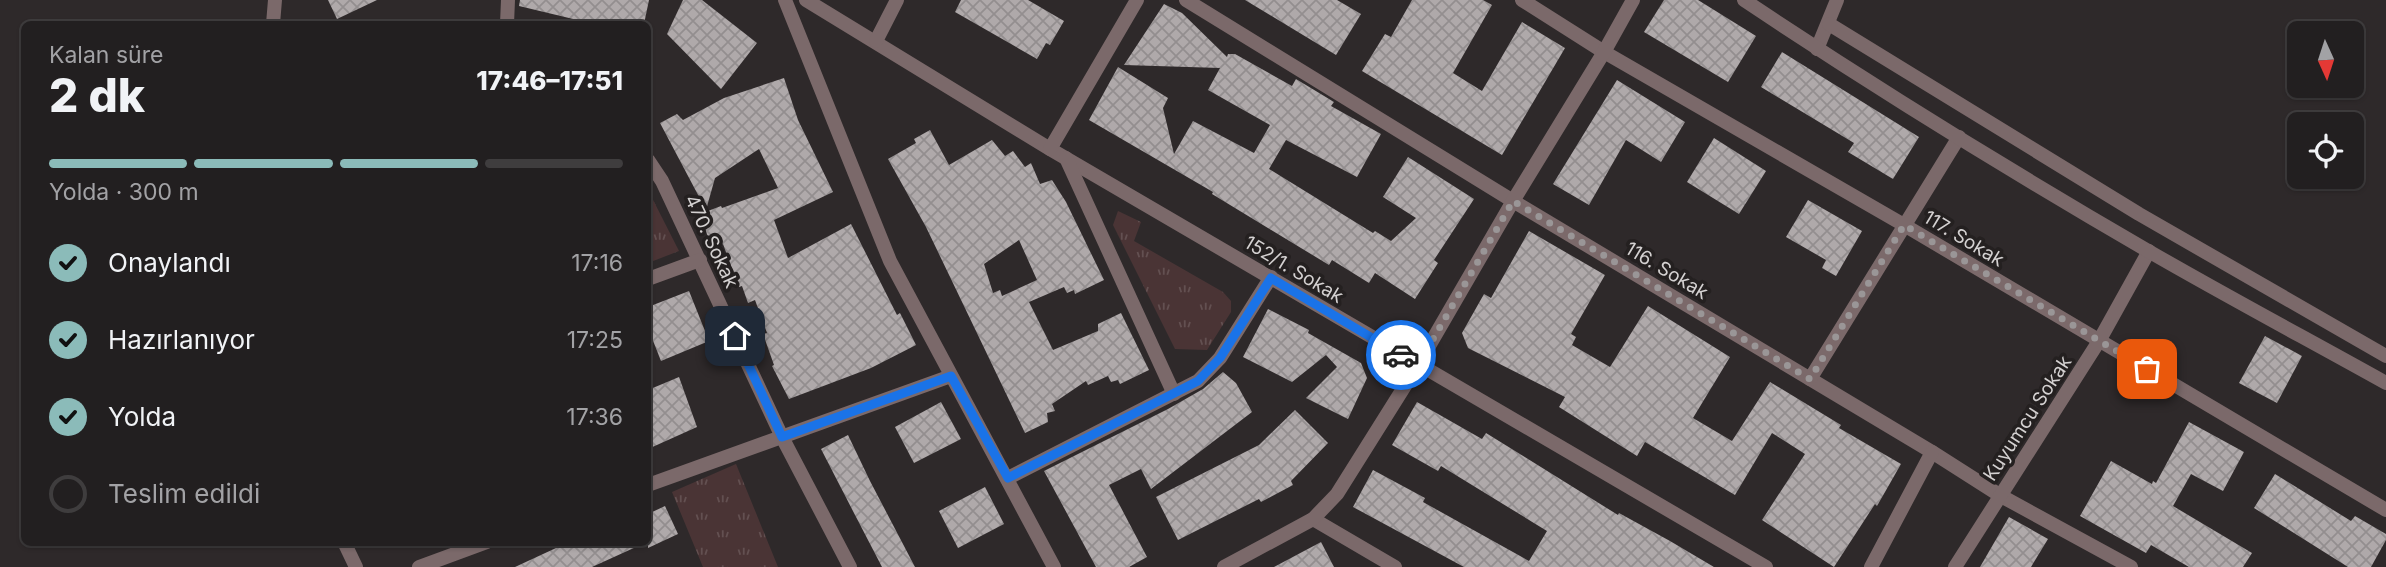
<!DOCTYPE html>
<html lang="tr">
<head>
<meta charset="utf-8">
<style>
  :root { --surface:#221f20; --page:#2e2c2d; --text:#f1f3f6; --muted:#a2a2a5; --line:#3f3d3e; --accent:#8bbbb9 }
  body { margin:0; font-family:Inter,sans-serif; background:var(--page); color:var(--text); height:100vh; display:flex; flex-direction:column; font-size:26px; white-space:nowrap }
  * { box-sizing:border-box; margin:0 }
  p { font-size:23px; color:var(--muted) }
  .icon { flex:none; width:38px; height:38px; fill:none; stroke:currentColor; stroke-width:2; stroke-linecap:round; stroke-linejoin:round }
  .map { position:relative; flex:1; overflow:hidden }
  .sheet { position:absolute; left:21px; top:21px; width:630px; height:525px; display:flex; flex-direction:column; background:var(--surface); border-radius:10px; box-shadow:0 2px 5px #0004,0 0 0 2px var(--line) }
  .sheet>* { flex:none }
  .needle { width:46px; rotate:177deg }
  .controls { position:absolute; left:2287px; top:21px; display:grid; gap:14px }
  .controls a { display:grid; place-items:center; width:77px; height:77px; border-radius:10px; background:var(--surface); box-shadow:0 2px 5px #0004,0 0 0 2px var(--line); font-size:35px }
  .pin { position:absolute; display:grid; place-items:center; width:60px; height:60px; color:#fff; margin:-30px; border-radius:14px; box-shadow:0 4px 10px #0006 }
  .courier { position:absolute; display:grid; place-items:center; width:70px; height:70px; margin:-35px; border:5px solid #1a73e8; border-radius:50%; background:#fff; color:#222; box-shadow:0 2px 9px #0007 }
  .headline em { font-style:normal; font-weight:800 }
  .headline div { display:flex; flex-direction:column-reverse }
  .headline { display:flex; align-items:center; justify-content:space-between; height:119px; padding:0 28px }
  h1 { font-size:46px; font-weight:800; line-height:52px }
  .bar { display:grid; grid-template-columns:repeat(4,1fr); gap:10px 7px; align-content:center; height:84px; padding:0 28px }
  .bar i { height:9px; border-radius:5px; background:var(--line) }
  .bar .active { background:var(--accent) }
  .bar p { grid-column:span 4 }
  ol { padding:0 28px; list-style:none }
  li { display:flex; align-items:center; gap:21px; height:77px }
  li p { margin-inline-start:auto }
  li .icon { padding:7px; border-radius:50%; background:var(--accent); color:#111; stroke-width:4 }
  li:last-child { color:var(--muted) }
  li i { width:38px; height:38px; border:4px solid var(--line); border-radius:50% }
  .map>svg:first-child { display:block }
  .grass { fill:url(#grass-tufts) }
  .building { fill:url(#building-cross-hatch); fill-rule:evenodd }
  .lines { fill:none; stroke-linecap:round; stroke-linejoin:round }
  .minor { stroke:#7b696a; stroke-width:14 }
  .tertiary { stroke:#7b696a; stroke-width:14 }
  .done { stroke:#9a9697; stroke-width:7; stroke-dasharray:0 12.6 }
  .route { stroke:#1a73e8; stroke-width:9 }
  .labels { text-anchor:middle; stroke-width:7; stroke-linejoin:round; paint-order:stroke }
  .street-label { font-size:19px; fill:#d4d1d1; stroke:#242020 }
</style>
</head>
<body>
<div class="map">
<svg width="2386" height="567" viewBox="0 0 2386 567">
  <defs>
    <pattern id="grass-tufts" width="24" height="20" patternUnits="userSpaceOnUse" patternTransform="scale(1.75)"><rect width="24" height="20" fill="#4a3435"/><path d="M3 7l-1-3M5 7V3M7 7l1-3M15 17l-1-3M17 17v-4M19 17l1-3" fill="none" stroke="#635051"/></pattern>
    <pattern id="building-cross-hatch" width="8" height="8" patternUnits="userSpaceOnUse" patternTransform="scale(1.75)"><rect width="8" height="8" fill="#afa9aa"/><path d="M0 0l8 8M0 8l8-8" fill="none" stroke="#938e8f"/></pattern>
  </defs>
  <rect width="100%" height="100%" fill="#2e292a"/>
  <g class="grass">
    <path d="M648 190 679 251 648 263Z"/>
    <path d="M1118 211 1141 222 1134 241 1223 292 1231 301V312L1207 350 1175 349 1113 225Z"/>
    <path d="M736 464 778 567H703L672 492Z"/>
  </g>
  <g class="building">
    <path d="M328 0H377L337 19Z"/>
    <path d="M520 0H649L644 24H594L519 6Z"/>
    <path d="M683 0H702L757 43 721 89 667 34Z"/>
    <path d="M961 0H1028L1064 21 1050 45 1046 43 1037 59 955 12Z"/>
    <path d="M1245 0H1337L1361 14 1336 55Z"/>
    <path d="M1412 0H1483L1492 5 1453 73 1482 91 1522 22 1565 48 1502 155 1362 71 1385 34 1391 37Z"/>
    <path d="M1664 0H1698L1756 36 1728 82 1644 32Z"/>
    <path d="M1164 4 1182 13 1227 57 1228 54H1235L1292 86 1296 79 1334 102 1331 106 1381 134 1357 177 1286 140 1269 169 1373 233 1375 231 1391 241 1416 218 1383 197 1408 157 1474 199 1434 260 1438 263 1415 299 1375 273 1369 283 1332 260 1329 265 1212 194 1213 192 1089 120 1118 67 1168 98 1163 108 1174 154 1193 121 1254 153 1270 125 1208 90 1220 68 1124 65Z"/>
    <path d="M1782 52 1919 137 1893 179 1848 152 1854 143 1761 87Z"/>
    <path d="M784 78 798 120 833 192 774 220 788 258 851 224 897 315 900 313 916 345 871 368 789 399 772 366 774 365 763 334 767 333 755 300 748 303 742 286 739 287 723 244 716 247 713 239 709 240 700 214 721 206 722 208 778 188 759 149 715 178 706 210 660 123 677 114 683 120 724 98Z"/>
    <path d="M1617 80 1685 122 1661 162 1626 140 1589 205 1553 184Z"/>
    <path d="M930 130 949 165 992 140 1005 156 1013 151 1025 167 1031 163 1040 184 1052 180 1066 202 1104 280 1075 294 1074 290 1067 293 1064 287 1029 302 1053 350 1098 331V324L1121 313 1149 370 1120 384 1118 380 1111 382 1108 376 1088 385 1086 381 1052 404 1055 411 1047 413 1048 422 1025 433 926 227 888 159 916 143 914 139ZM1019 240 1037 280 1002 296 1000 290 993 293 984 264Z"/>
    <path d="M1714 138 1766 171 1739 214 1687 182Z"/>
    <path d="M1808 200 1862 231 1836 276 1822 268 1826 260 1786 237Z"/>
    <path d="M1529 231 1605 275 1571 334 1576 337 1572 345 1610 367 1648 306 1730 357 1693 418 1732 441 1770 382 1841 425 1839 428 1901 464 1877 506 1875 504 1834 567 1762 520 1805 454 1772 433 1735 495 1645 442 1637 456 1559 407 1565 397 1468 348 1462 333 1484 294 1491 298Z"/>
    <path d="M689 291 709 341 661 361 648 328V307Z"/>
    <path d="M1268 309 1309 330 1308 333 1361 363 1367 378 1348 419 1306 398 1337 367 1326 355 1292 382 1243 357Z"/>
    <path d="M2265 336 2302 356 2277 403 2239 383Z"/>
    <path d="M1223 372 1236 383 1252 412 1151 489 1141 469 1109 485 1147 557 1129 567H1096L1044 471 1168 409 1203 389Z"/>
    <path d="M679 377 697 427 648 449V390Z"/>
    <path d="M941 402 961 439 914 463 895 427Z"/>
    <path d="M1417 402 1482 439 1486 433 1618 515 1619 513 1670 541 1714 567H1464L1353 507 1373 470 1425 498 1423 502 1529 561 1547 531 1441 466 1438 471 1392 445Z"/>
    <path d="M1295 410 1328 443 1291 481 1293 485 1261 502 1259 499 1178 540 1156 497 1259 445Z"/>
    <path d="M2189 422 2244 452 2223 491 2191 474 2173 506 2252 553 2243 567H2189L2151 545 2146 553 2080 516 2111 461 2152 484 2153 481 2156 483Z"/>
    <path d="M848 435 870 481 915 567H882L855 515 821 449Z"/>
    <path d="M2275 474 2351 521 2355 516 2386 534V540L2371 567H2348L2254 508Z"/>
    <path d="M985 487 1004 524 958 548 939 511Z"/>
    <path d="M665 506 678 534 648 548V514Z"/>
    <path d="M2009 517 2048 539 2031 567H1980Z"/>
    <path d="M569 542H647L592 567H515Z"/>
    <path d="M1321 542 1334 567H1274Z"/>
  </g>
  <g class="lines">
    <g class="minor">
      <path d="M785 0 890 261 1054 567"/>
      <path d="M806 0 1050 149 1766 567"/>
      <path d="M1186 0 1513 201 1932 452 2001 496 2131 567"/>
      <path d="M1522 0 1604 52 1904 225 2386 510"/>
      <path d="M507 24 508 0"/>
      <path d="M876 41 897 0"/>
      <path d="M1817 49 1837 0"/>
      <path d="M1050 149 1137 0"/>
      <path d="M1066 158 1174 394"/>
      <path d="M648 160 662 181 782 437 850 567"/>
      <path d="M648 279 700 260"/>
      <path d="M1810 379 1959 137"/>
      <path d="M1008 478 1198 381 1220 358 1271 277"/>
      <path d="M648 485 951 376"/>
      <path d="M1313 519 1395 567"/>
      <path d="M419 567 487 542"/>
      <path d="M1224 567 1313 519 1337 494 1418 365 1513 201 1604 52 1633 0"/>
      <path d="M1871 567 1932 452"/>
      <path d="M1955 567 2099 341 2149 251"/>
    </g>
    <g class="tertiary">
      <path d="M1744 0C1876 88 2012 172 2150 252 2228 297 2307 339 2386 383"/>
      <path d="M273 24 275 0"/>
      <path d="M1829 24 2139 214 2386 356"/>
      <path d="M344 542 356 567"/>
    </g>
  </g>
  <g class="lines">
    <path class="done" d="M1401 355 1418 365 1513 201 1810 379 1904 225 2147 369"/>
    <path class="route" d="M735 336 782 437 951 376 1008 478 1198 381 1220 358 1271 278 1401 355"/>
  </g>
  <g class="labels">
    <g class="street-label">
      <text transform="translate(1964 238) rotate(31)" y="7">117. Sokak</text>
      <text transform="translate(712 241) rotate(65)" y="7">470. Sokak</text>
      <text transform="translate(1294 269) rotate(31)" y="7">152/1. Sokak</text>
      <text transform="translate(1667 270) rotate(31)" y="7">116. Sokak</text>
      <text transform="translate(2027 418) rotate(-57)" y="7">Kuyumcu Sokak</text>
    </g>
  </g>
</svg>
<div class="controls">
<a><svg class="needle" viewBox="-14 -14 28 28"><path d="M0-13l5 13h-10z" fill="#e53935"/><path d="M0 13l5-13h-10z" fill="#a2a2a5"/></svg></a>
<a><svg class="icon" aria-label="locate" viewBox="0 0 24 24"><circle cx="12" cy="12" r="6"/><path d="M12 2v4M12 18v4M2 12h4M18 12h4"/></svg></a>
</div>
<div class="pin" style="left:2147px;top:369px;background:#ea580c"><svg class="icon" aria-label="bag" viewBox="0 0 24 24"><path d="M5 8h14l-1 12H6zM9 8a3 3 0 0 1 6 0"/></svg></div>
<div class="pin" style="left:735px;top:336px;background:#1f2937"><svg class="icon" aria-label="home" viewBox="0 0 24 24"><path d="M3 11l9-7 9 7M6 9v11h12V9"/></svg></div>
<div class="courier" style="left:1401px;top:355px"><svg class="icon" aria-label="car" viewBox="0 0 24 24"><path d="M5 17H2v-5l4-1 3-4h7l3 4 3 1v5h-3M9 17h6M6 11h13"/><circle cx="7" cy="17" r="2"/><circle cx="17" cy="17" r="2"/></svg></div>
<section class="sheet">
<div class="headline"><div><h1>2 dk</h1><p>Kalan süre</p></div><em>17:46–17:51</em></div>
<div class="bar"><i class="active"></i><i class="active"></i><i class="active"></i><i></i><p>Yolda · 300 m</p></div>
<ol>
<li><svg class="icon" aria-label="check" viewBox="0 0 24 24"><path d="M5 12l5 5 9-10"/></svg>Onaylandı<p>17:16</p></li>
<li><svg class="icon" aria-label="check" viewBox="0 0 24 24"><path d="M5 12l5 5 9-10"/></svg>Hazırlanıyor<p>17:25</p></li>
<li><svg class="icon" aria-label="check" viewBox="0 0 24 24"><path d="M5 12l5 5 9-10"/></svg>Yolda<p>17:36</p></li>
<li><i></i>Teslim edildi</li>
</ol>
</section>
</div>
</body>
</html>
